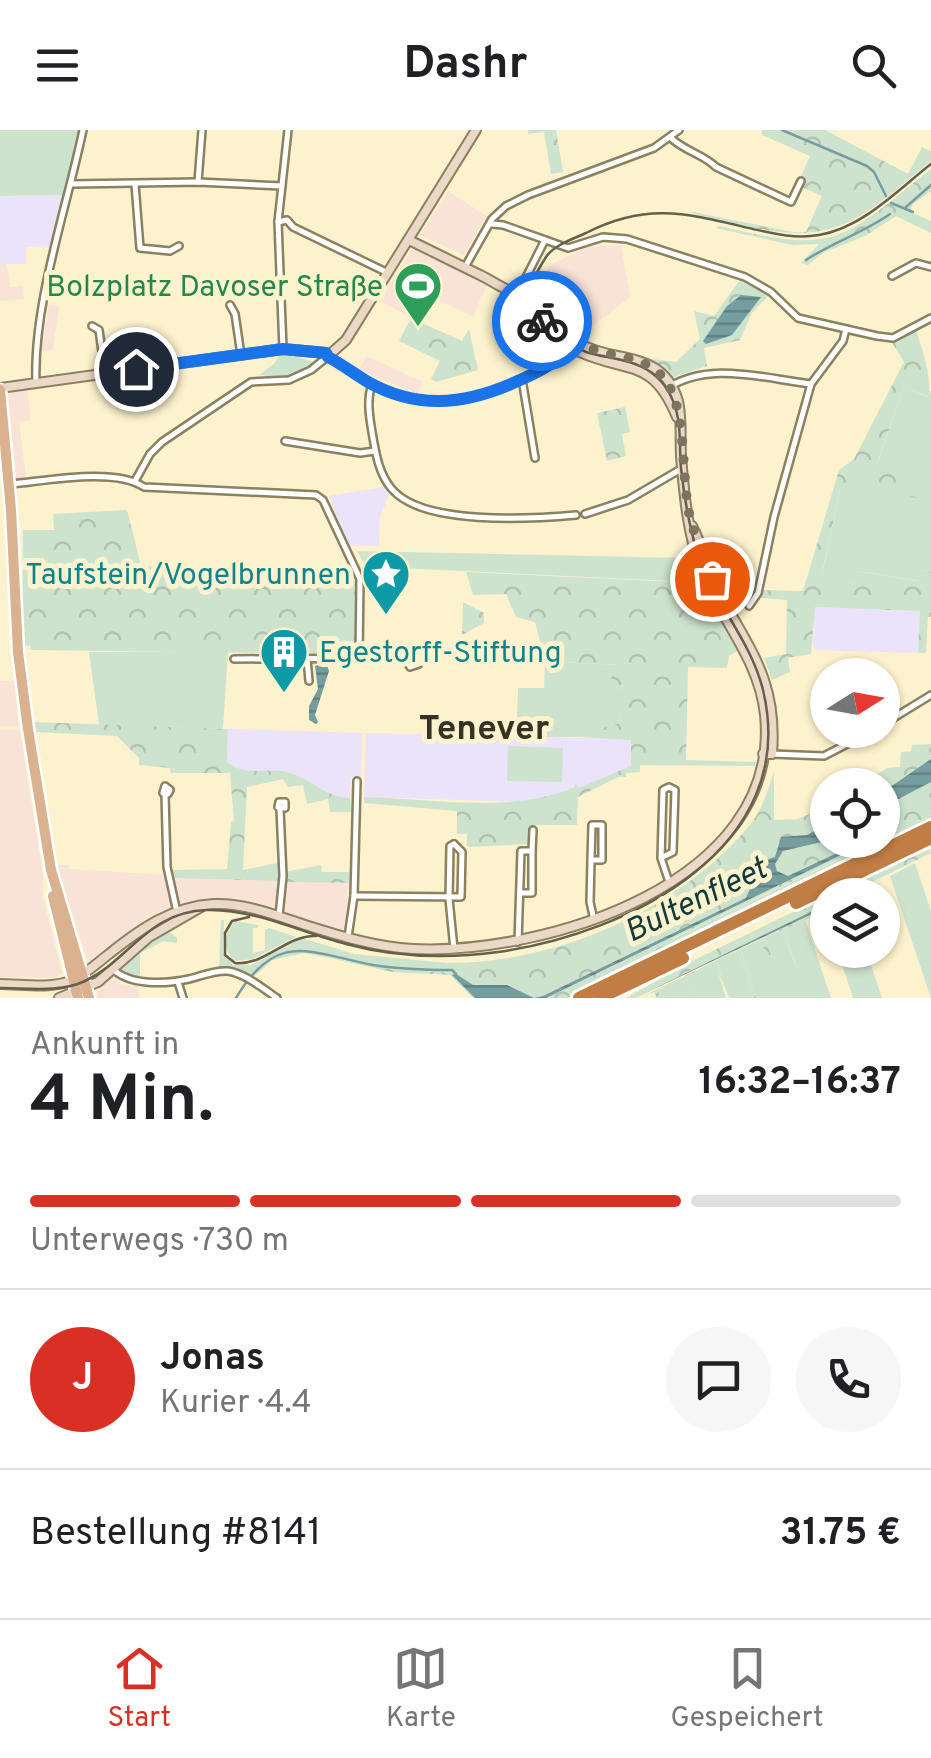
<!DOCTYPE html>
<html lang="de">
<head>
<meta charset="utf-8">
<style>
  :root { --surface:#fff; --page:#f6f6f6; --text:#202124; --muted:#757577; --line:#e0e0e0; --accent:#d93025 }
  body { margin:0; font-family:Overpass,sans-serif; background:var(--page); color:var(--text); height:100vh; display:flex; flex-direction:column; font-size:38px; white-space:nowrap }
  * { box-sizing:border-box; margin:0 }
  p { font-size:32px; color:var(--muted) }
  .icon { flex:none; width:55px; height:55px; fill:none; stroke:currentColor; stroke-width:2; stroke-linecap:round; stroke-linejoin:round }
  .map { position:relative; height:868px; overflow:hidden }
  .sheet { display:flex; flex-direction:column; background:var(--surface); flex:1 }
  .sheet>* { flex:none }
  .needle { width:65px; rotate:79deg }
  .controls { position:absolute; left:810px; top:528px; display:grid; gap:20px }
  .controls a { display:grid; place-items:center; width:90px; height:90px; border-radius:50%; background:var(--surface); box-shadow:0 2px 8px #0004; font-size:50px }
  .pin { position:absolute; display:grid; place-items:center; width:85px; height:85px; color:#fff; margin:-42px; border:5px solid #fff; border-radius:50%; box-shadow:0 2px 10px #0007 }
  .courier { position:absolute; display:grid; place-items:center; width:100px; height:100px; margin:-50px; border:8px solid #1a73e8; border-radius:50%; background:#fff; color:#222; box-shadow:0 2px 12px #0007 }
  .overview em { font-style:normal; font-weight:700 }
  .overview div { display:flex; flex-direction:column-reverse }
  .overview { display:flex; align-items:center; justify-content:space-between; height:170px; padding:0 30px }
  h1 { font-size:65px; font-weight:700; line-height:75px }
  .bar { display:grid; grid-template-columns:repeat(4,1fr); gap:15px 10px; align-content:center; height:120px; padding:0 30px }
  .bar i { height:12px; border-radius:8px; background:var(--line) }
  .bar .current { background:var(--accent) }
  .bar p { grid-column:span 4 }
  .line { display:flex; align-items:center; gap:25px; padding:0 30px; border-top:2px solid var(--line) }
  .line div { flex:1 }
  .round { display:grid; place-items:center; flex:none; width:105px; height:105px; border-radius:52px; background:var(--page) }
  header { display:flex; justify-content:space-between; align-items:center; height:130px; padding:0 30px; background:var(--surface); font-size:45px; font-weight:700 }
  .tab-bar { display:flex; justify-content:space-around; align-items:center; height:140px; border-top:2px solid var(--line); background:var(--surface); font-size:28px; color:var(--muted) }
  .tab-bar a { display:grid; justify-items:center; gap:5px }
  .tab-bar .current { color:var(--accent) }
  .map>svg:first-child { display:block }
  .commercial { fill:#f9e2d6 }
  .education { fill:#eae3f9 }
  .grass { fill:#cee3ce }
  .forest { fill:url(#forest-crowns) }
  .water { fill:url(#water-rules) }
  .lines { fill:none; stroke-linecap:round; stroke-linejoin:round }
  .stream { stroke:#769d9f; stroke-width:2.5 }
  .street-casing { stroke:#8a8160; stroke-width:10 }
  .secondary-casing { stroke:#8a8160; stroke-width:12 }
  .primary-casing { stroke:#fff; stroke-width:15 }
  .highway-casing { stroke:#fff; stroke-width:18 }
  .street { stroke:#fff; stroke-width:5 }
  .secondary { stroke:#ecd8c7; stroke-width:8 }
  .primary { stroke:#dab28f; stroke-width:10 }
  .highway { stroke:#c17e44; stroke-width:12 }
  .tram { stroke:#65604c; stroke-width:2.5 }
  .done { stroke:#7b755f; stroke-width:10; stroke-dasharray:0 18 }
  .route { stroke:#1a73e8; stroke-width:12 }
  .labels { text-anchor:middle; stroke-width:10; stroke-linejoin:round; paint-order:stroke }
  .leisure-label { font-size:30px; fill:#27864d; stroke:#fcf2cd; text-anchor:end }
  .culture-label { font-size:30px; fill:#0d838f; stroke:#fcf2cd; text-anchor:end }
  .water-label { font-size:32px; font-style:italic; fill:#133a3c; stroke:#fcf2cd }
  .quarter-label { font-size:35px; font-weight:bold; fill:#363224; stroke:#fcf2cd }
</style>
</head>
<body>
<header><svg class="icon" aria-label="menu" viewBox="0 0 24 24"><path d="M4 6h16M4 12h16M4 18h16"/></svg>Dashr<svg class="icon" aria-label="search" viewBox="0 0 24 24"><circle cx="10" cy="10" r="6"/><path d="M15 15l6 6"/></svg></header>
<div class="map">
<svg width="931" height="868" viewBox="0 0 931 868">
  <defs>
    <pattern id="forest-crowns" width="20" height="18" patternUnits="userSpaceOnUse" patternTransform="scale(2.5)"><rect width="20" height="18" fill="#cee3ce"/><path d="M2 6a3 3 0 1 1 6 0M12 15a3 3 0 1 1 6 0" fill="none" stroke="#b2c3b1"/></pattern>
    <pattern id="water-rules" width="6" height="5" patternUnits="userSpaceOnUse" patternTransform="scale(2.5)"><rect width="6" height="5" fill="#769d9f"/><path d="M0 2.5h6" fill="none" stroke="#628181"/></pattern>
  </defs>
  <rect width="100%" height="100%" fill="#fcf2cd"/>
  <g class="commercial">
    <path d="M448 61 486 86 464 125 420 105Z"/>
    <path d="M621 115 630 167 577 208 539 171 537 159 550 135 587 117Z"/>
    <path d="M412 119 488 153 473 186 430 167 418 191 380 171Z"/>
    <path d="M0 134H7L10 157 23 156 24 169 0 171Z"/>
    <path d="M49 175 59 176 53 220 41 221Z"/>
    <path d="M366 226 423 252 417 264 359 240Z"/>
    <path d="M27 259 31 290 19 292 26 349H16L8 266 15 260Z"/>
    <path d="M0 551H14L19 596H0Z"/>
    <path d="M0 600H20L43 744V767L62 843 55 848 0 847Z"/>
    <path d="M56 735H69V739L164 745 172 777 149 786 88 832Z"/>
    <path d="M172 748 279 751 275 775 271 778 216 769 179 775Z"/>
    <path d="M285 752 349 753 345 799 339 800 286 783Z"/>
    <path d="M113 846 121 854 137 856 140 868H97L99 859Z"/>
  </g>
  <g class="education">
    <path d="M65 65 53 116 26 117V134H0V66Z"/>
    <path d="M385 357 390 363 380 386 379 416 348 415 329 366Z"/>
    <path d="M814 477 920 481 918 523 817 520 813 518Z"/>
    <path d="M228 599 362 603 361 647H351L350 668H341L329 665 289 642 238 641 227 632Z"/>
    <path d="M366 603 632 609 631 636 579 659 575 657 552 666 525 672 364 667Z"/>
  </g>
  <g class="grass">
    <path d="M0 0H79L65 65 0 66Z"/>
    <path d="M281 222 317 233 288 248 259 245 274 234Z"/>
    <path d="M904 257 928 267 931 261V442L920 440 918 451 858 441 854 454 821 449 841 355 877 334Z"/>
    <path d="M357 421 685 428 691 452 398 438 367 439Z"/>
    <path d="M228 521 223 599 99 595 89 522Z"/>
    <path d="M545 531 619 535 617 558 623 559 619 593 600 599 592 583 578 607H540L541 588 517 587 518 558H544Z"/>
    <path d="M508 616 563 618 562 652 507 651Z"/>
    <path d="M931 685V691L674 816 671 810Z"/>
    <path d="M915 733 931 781V868L890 746Z"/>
    <path d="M805 789 831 868H756L741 820 761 810 779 857 765 808 782 800 797 838 785 799Z"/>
    <path d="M221 790H224L223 823 233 835H251L302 808 354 824 447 833 449 843 380 837 304 823 273 830 252 848 219 838Z"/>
    <path d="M236 791 258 795V798H253V823L265 820V800L269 798 296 807 252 829 236 831C221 822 224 801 236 791Z"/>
    <path d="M168 801 177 808V813L164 811 140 823V847L122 844 120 841 145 816Z"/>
    <path d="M837 820H866L882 868H853Z"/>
    <path d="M738 821 753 868H729L717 831Z"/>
    <path d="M715 832 726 868H697L690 844Z"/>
    <path d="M686 846 694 868H660L658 860Z"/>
  </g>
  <g class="forest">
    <path d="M528 0H556L563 42 551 44 544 2 528 4Z"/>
    <path d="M762 0H825L908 44 922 17 931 21V31C865 85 839 117 749 97 729 92 706 90 688 81L793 102H806L822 66 797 55 810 26 762 5Z"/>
    <path d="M931 39V61L913 74 910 82 931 91V103L896 86 867 105 823 123 808 135 801 133 819 114 792 115 716 98 720 96C837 125 841 111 931 39Z"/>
    <path d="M740 150 768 166 752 183 740 210 704 218 707 236 671 248 644 228 676 232 700 209 694 181 714 186Z"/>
    <path d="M411 188 462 211 469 199 478 240 436 252 431 249 440 231 399 211Z"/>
    <path d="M916 199C923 223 931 243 929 267L904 257 877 333 923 345 917 368 841 355 821 448 854 454 857 441 917 451 920 440 931 442V487H928L926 523H918L920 481 815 477 811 524 788 528 790 542 772 550 764 528 786 524 787 470 761 468 762 460 803 461 839 340 854 329 904 232 891 211Z"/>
    <path d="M625 277 630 302 622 304 626 326 607 331 597 283Z"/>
    <path d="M127 380 141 436 247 442 352 444 355 452V524L31 520 30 516 22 515 23 400H54L53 384Z"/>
    <path d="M466 442 701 453 741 519 729 526 727 538 688 537 686 630 756 632 755 636 640 635V642L626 643V647H618L578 667 577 695H533L530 714 470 717 467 716V704H457V681L364 673V667C432 668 509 685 575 657V653L579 658 631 636V610L578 607 592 582 597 584 600 599 619 593 622 559 617 558 611 571 597 573 619 535 545 531 535 492 516 487 506 464 473 465Z"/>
    <path d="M463 472 484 483V493L462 505Z"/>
    <path d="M33 592 228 599 227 632C247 648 268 636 290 643 313 650 325 667 350 668L351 682H330L328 669 307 674 303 655 288 657 283 649 247 657 243 740 278 733 279 751 172 748 171 740 227 739 231 692 234 691 230 643H171L170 638 139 635V628L117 606 35 602Z"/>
    <path d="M931 614V685L883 708 882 655H861L887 638 900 637 901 622 911 621 912 615Z"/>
    <path d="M774 641V690L798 689 827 676 828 710H878L672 809 674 816 567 868H473L450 845 392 842 325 827 380 837 449 843 447 833C558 833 677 781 749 696 762 681 768 659 774 641Z"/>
    <path d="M928 716 931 723 846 765H828Z"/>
    <path d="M321 735 322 742H350L349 753 285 752V742Z"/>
    <path d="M828 765 827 774 635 868H626L682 836Z"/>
    <path d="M825 778 824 782 785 799 798 839 782 800 765 808 779 849 778 858 761 810 741 820 756 868H753L738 821 717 832 729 868 714 833 691 844 697 868H694L686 846 658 860 660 868H657L654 862 639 868Z"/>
  </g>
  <g class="water">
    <path d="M741 165 761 167 732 205 706 214 703 211 727 176Z"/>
    <path d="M322 534 327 535 329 541 315 585 318 592 316 594 309 590V576L318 559 315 536Z"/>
    <path d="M931 629V652L883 677V662Z"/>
    <path d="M827 694 828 710H830L783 721 775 734 777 741 788 746 865 710H872L546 868H475L452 845 456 844 473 855H507L534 868 543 866 746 768C755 750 755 732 775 727L781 707 807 705Z"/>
    <path d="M827 774V777L635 868Z"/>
  </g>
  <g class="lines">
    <g class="stream">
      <path d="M782 0 867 36 874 42 886 66"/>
      <path d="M891 73 913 82"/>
      <path d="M906 77 931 55"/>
      <path d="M806 130C833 112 863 103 890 84"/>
      <path d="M236 868C277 799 310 823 373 835 399 839 426 840 452 840L456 844"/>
    </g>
    <g class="street-casing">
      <g id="street">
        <path d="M671 8C686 22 703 24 716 37L791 72 801 51"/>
        <path d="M198 52 202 0"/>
        <path d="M72 54 198 52 282 56"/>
        <path d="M135 54 140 118 170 121 179 116"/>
        <path d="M278 92 287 90 293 97 386 142"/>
        <path d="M492 94 503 95 568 118 603 107 627 109 745 147 771 162 798 188 877 206 893 208 931 188"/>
        <path d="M465 137 492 89 506 76 528 65 654 18 679 0"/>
        <path d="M892 146 916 133 931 137"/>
        <path d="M517 165 545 110"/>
        <path d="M230 175 235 184 241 225"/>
        <path d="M92 196 99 200 105 243"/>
        <path d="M283 219 278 92 288 0"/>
        <path d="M522 249 535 328"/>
        <path d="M36 252C33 174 67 77 83 0"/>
        <path d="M372 254C366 271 370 290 373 308 376 325 379 343 391 358 421 396 531 389 576 385"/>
        <path d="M664 260C708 230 761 248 811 254"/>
        <path d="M285 311 360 323 375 321"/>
        <path d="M135 351 150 324 162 312 251 252 289 250 311 240 327 227C342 234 354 244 368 252 416 279 462 275 510 254 533 244 554 237 569 217"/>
        <path d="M11 354C45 351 115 337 144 357L316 365 323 370 360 449 359 528"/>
        <path d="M585 384 628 370 681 339"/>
        <path d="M749 476 758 463 774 387 811 254 843 211 846 199"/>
        <path d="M234 529 396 528 407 532 410 537 419 534 417 529 407 532"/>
        <path d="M307 529 309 551"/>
        <path d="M882 595 931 565"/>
        <path d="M772 624 824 626 874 600"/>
        <path d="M165 656 170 660 168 664 163 663Z"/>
        <path d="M165 664 167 737 177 782"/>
        <path d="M279 672H285V678L278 677Z"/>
        <path d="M592 695H602V730H591Z"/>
        <path d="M454 714 450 716 449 769 454 819"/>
        <path d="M532 721 533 700"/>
        <path d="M661 728 673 722 675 660 669 657 663 660 661 728 669 752"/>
        <path d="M591 730 590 772 594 790"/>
        <path d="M354 766 461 767 462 722 454 714"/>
        <path d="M279 786 283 746 280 679"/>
        <path d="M348 807 354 766 357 651"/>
        <path d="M518 812 521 721H532V763H520"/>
        <path d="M113 839C130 856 166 854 189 849 201 846 215 840 228 841 246 844 262 858 277 868"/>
        <path d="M178 852 183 868"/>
      </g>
    </g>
    <g class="secondary-casing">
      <g id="secondary">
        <path d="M517 165C533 185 557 211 580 222 629 244 652 227 677 287"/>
        <path d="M327 227 346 210 476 0"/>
        <path d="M0 258 283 219 326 223"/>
        <path d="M692 396C702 414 705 436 715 455 747 517 778 547 772 624H763"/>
        <path d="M0 854C22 854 49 859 70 851 85 845 97 833 109 824 140 799 173 776 214 774 245 773 275 785 305 795 340 806 376 817 413 819 543 825 782 754 765 585 759 529 722 492 702 442 688 407 684 364 681 326 680 309 682 288 678 271 663 220 616 233 582 215 560 203 550 179 529 168 518 161 526 167 515 163 503 159 491 150 480 145 456 133 433 122 409 110"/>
        <path d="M59 868 98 852 149 807 201 777"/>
      </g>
    </g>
    <g class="primary-casing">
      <g id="primary">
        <path d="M0 260 11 380 18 522 28 599 51 740 89 868"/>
        <path d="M53 766 78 868"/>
      </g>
    </g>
    <g class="highway-casing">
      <g id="highway">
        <path d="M796 773 931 708"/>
        <path d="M579 868 931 697"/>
        <path d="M600 868 683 828"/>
      </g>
    </g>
    <use href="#street" class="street"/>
    <use href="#secondary" class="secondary"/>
    <use href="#primary" class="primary"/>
    <use href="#highway" class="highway"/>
    <g class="tram">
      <path d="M249 787 232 791 225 803V825L235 833C265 836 286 805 316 806"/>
      <path d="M0 858C27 858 60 863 85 851 131 829 147 782 207 780 255 779 300 802 346 814 395 827 448 829 498 822 628 804 801 718 763 560 751 510 713 472 697 422 689 395 684 366 681 338 679 316 682 292 673 271 667 256 656 244 642 237 625 228 604 228 586 222 570 215 535 189 530 171 526 159 539 138 546 127 554 115 573 109 586 103 648 71 689 84 753 99 775 104 796 109 819 105 862 98 898 60 931 34"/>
    </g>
  </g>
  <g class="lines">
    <path class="done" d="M542 191 534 182 536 178 540 177C554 193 567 209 587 217 612 228 637 224 659 243 690 270 679 349 691 391 696 410 705 431 712 449"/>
    <path class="route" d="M136 239 283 219 326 223 328 227C342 234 354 244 368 252 416 279 462 275 511 254 534 244 554 236 570 216L542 191"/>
  </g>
  <defs>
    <g id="stadium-pin" transform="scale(2.5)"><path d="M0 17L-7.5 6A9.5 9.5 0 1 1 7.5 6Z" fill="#2e9e5b" stroke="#fcf2cd"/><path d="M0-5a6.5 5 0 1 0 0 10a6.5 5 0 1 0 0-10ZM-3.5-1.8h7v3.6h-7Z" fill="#fff"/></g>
    <g id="sight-pin" transform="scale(2.5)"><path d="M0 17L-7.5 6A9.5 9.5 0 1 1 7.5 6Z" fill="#0f9aa8" stroke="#fcf2cd"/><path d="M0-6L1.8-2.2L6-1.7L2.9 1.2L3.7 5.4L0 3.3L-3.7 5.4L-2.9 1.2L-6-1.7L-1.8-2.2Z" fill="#fff"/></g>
    <g id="building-pin" transform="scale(2.5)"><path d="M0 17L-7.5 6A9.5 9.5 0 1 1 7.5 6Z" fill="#0f9aa8" stroke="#fcf2cd"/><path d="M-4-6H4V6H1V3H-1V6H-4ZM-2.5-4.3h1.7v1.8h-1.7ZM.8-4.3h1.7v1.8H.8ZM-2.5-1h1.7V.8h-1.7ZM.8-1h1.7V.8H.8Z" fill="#fff"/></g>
  </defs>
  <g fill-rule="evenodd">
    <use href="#stadium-pin" x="418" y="156"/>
    <use href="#sight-pin" x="386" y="444"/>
    <use href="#building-pin" x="284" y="522"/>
  </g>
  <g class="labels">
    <g class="leisure-label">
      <text x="383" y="166">Bolzplatz Davoser Straße</text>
    </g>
    <g class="culture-label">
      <text x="351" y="454">Taufstein/Vogelbrunnen</text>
      <text x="319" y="532" text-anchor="start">Egestorff-Stiftung</text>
    </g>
    <g class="water-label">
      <text transform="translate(695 769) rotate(-26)" y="11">Bultenfleet</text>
    </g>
    <g class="quarter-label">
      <text x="484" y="609">Tenever</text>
    </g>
  </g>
</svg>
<div class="controls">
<a><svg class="needle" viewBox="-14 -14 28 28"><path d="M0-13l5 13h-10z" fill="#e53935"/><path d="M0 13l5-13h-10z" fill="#757577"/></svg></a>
<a><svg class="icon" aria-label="locate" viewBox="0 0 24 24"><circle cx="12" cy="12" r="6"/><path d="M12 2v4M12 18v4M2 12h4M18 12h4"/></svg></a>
<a><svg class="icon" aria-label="layers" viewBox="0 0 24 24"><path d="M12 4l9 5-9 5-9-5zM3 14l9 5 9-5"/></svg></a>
</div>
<div class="pin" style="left:712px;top:449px;background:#ea580c"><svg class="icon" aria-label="bag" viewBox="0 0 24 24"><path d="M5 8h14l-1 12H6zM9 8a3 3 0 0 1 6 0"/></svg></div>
<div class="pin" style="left:136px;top:239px;background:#1f2937"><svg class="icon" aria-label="home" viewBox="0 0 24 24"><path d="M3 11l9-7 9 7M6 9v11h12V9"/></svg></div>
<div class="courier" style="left:542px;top:191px"><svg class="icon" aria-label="bike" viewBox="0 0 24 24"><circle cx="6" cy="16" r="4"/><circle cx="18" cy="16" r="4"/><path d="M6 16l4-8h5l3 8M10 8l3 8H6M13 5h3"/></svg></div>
</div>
<section class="sheet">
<div class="overview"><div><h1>4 Min.</h1><p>Ankunft in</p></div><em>16:32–16:37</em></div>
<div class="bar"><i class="current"></i><i class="current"></i><i class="current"></i><i></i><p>Unterwegs · 730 m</p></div>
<div class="line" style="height:180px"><b class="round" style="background:var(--accent);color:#fff">J</b><div><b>Jonas</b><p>Kurier · 4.4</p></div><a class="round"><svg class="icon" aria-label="chat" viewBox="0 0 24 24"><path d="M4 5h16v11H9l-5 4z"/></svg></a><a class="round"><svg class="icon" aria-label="phone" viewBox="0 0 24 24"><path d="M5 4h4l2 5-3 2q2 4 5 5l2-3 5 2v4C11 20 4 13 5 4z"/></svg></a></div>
<div class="line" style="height:130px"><div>Bestellung #8141</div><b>31.75 €</b></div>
</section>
<nav class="tab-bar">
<a class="current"><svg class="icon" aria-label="home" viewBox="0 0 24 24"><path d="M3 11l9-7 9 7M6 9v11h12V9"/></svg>Start</a>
<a><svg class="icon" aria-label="map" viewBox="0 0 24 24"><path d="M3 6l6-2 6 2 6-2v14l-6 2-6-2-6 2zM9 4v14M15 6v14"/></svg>Karte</a>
<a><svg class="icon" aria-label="saved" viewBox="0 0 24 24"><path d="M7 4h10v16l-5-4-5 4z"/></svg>Gespeichert</a>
</nav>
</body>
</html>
